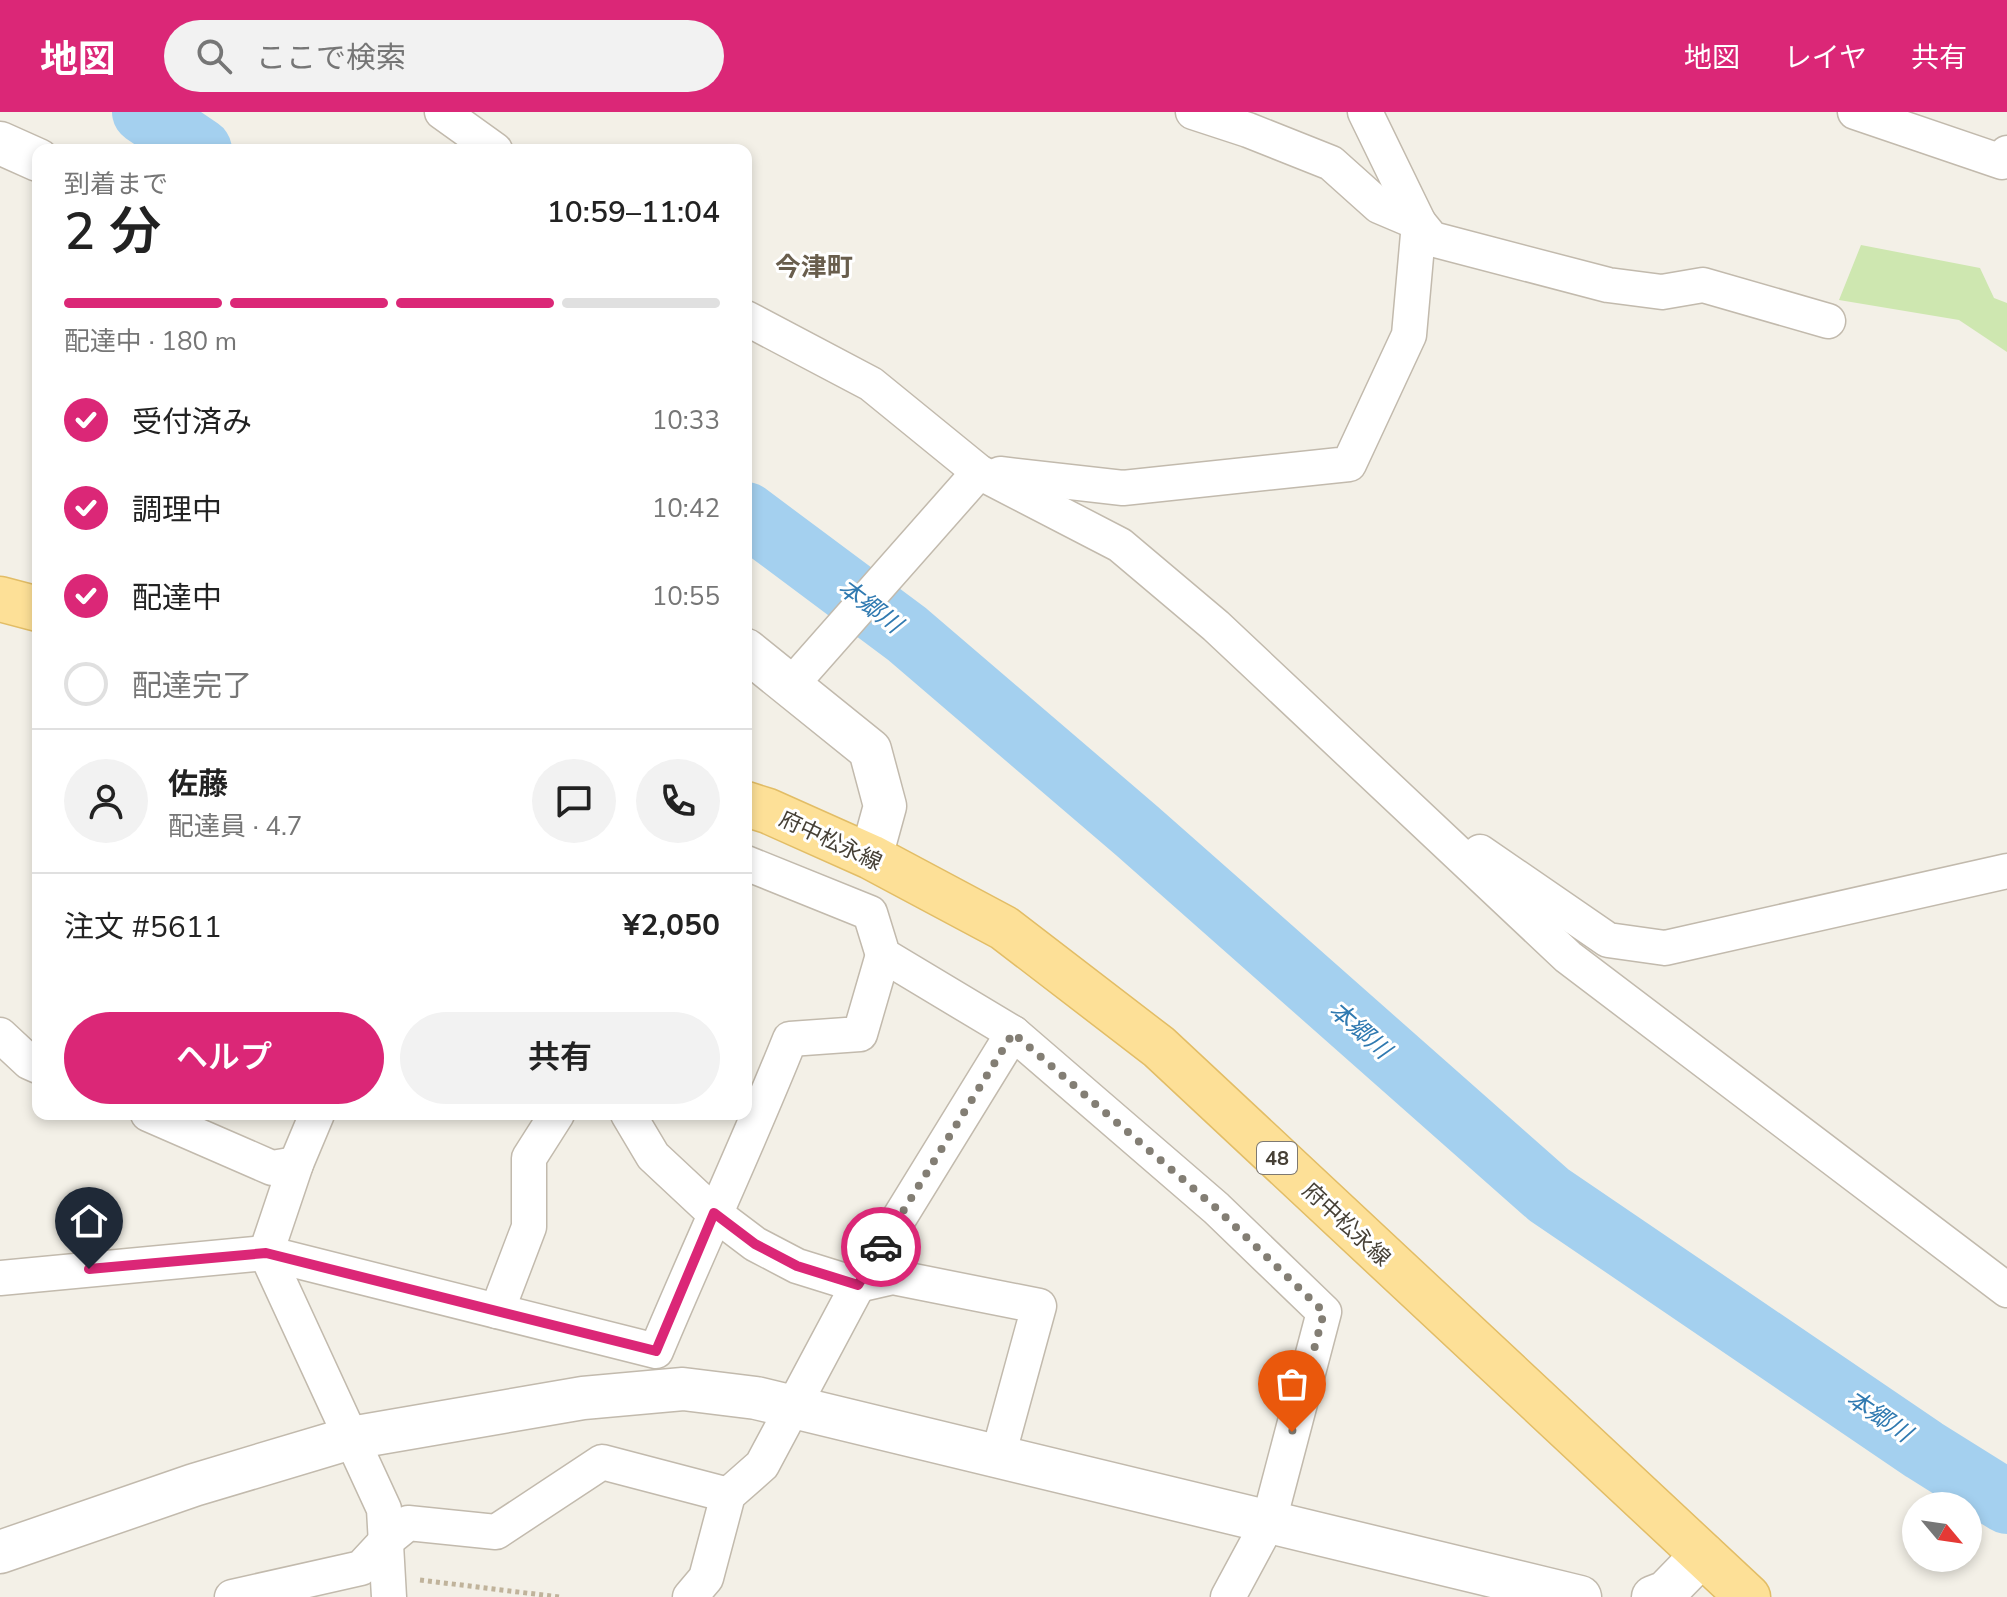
<!DOCTYPE html>
<html lang="ja">
<head>
<meta charset="utf-8">
<style>
  :root { --surface:#fff; --page:#f2f2f2; --text:#222; --muted:#767676; --line:#e0e0e0; --accent:#db2777 }
  body { margin:0; font-family:"Nunito Sans","Noto Sans JP",sans-serif; background:var(--page); color:var(--text); height:100vh; display:flex; flex-direction:column; font-size:30px; white-space:nowrap }
  * { box-sizing:border-box; margin:0 }
  p { font-size:26px; color:var(--muted) }
  .icon { flex:none; width:44px; height:44px; fill:none; stroke:currentColor; stroke-width:2; stroke-linecap:round; stroke-linejoin:round }
  .map { position:relative; flex:1; overflow:hidden }
  .panel { position:absolute; left:32px; top:32px; width:720px; height:976px; display:flex; flex-direction:column; background:var(--surface); border-radius:16px; box-shadow:0 4px 12px #0003 }
  .panel>* { flex:none }
  .needle { width:52px; rotate:119deg }
  .fabs { position:absolute; left:1902px; top:1380px; display:grid; gap:16px }
  .fabs a { display:grid; place-items:center; width:80px; height:80px; border-radius:50%; background:var(--surface); box-shadow:0 4px 12px #0003; font-size:40px }
  .pin { position:absolute; display:grid; place-items:center; width:68px; height:68px; color:#fff; margin:-82px -34px; border-radius:50% 50% 50% 0; rotate:-45deg; box-shadow:0 0 8px #0007 }
  .pin .icon { rotate:45deg }
  .courier { position:absolute; display:grid; place-items:center; width:80px; height:80px; margin:-40px; border:6px solid #db2777; border-radius:50%; background:#fff; color:#222; box-shadow:0 2px 10px #0007 }
  .overview em { font-style:normal; font-weight:600 }
  .overview div { display:flex; flex-direction:column-reverse }
  .overview { display:flex; align-items:center; justify-content:space-between; height:136px; padding:0 32px }
  h1 { font-size:52px; font-weight:600; line-height:60px }
  .bar { display:grid; grid-template-columns:repeat(4,1fr); gap:12px 8px; align-content:center; height:96px; padding:0 32px }
  .bar i { height:10px; border-radius:6px; background:var(--line) }
  .bar .active { background:var(--accent) }
  .bar p { grid-column:span 4 }
  .line { display:flex; align-items:center; gap:20px; padding:0 32px; border-top:2px solid var(--line) }
  .line div { flex:1 }
  .round { display:grid; place-items:center; flex:none; width:84px; height:84px; border-radius:42px; background:var(--page) }
  ol { padding:0 32px; list-style:none }
  li { display:flex; align-items:center; gap:24px; height:88px }
  li p { margin-inline-start:auto }
  li .icon { padding:8px; border-radius:50%; background:var(--accent); color:#fff; stroke-width:4 }
  li:last-child { color:var(--muted) }
  li i { width:44px; height:44px; border:4px solid var(--line); border-radius:50% }
  .button { display:flex; gap:16px; margin-top:auto; padding:16px 32px }
  .button a { flex:1; height:92px; border-radius:48px; background:var(--accent); color:#fff; font-size:32px; font-weight:600; line-height:92px; text-align:center }
  .button a+a { background:var(--page); color:var(--text) }
  header { display:flex; align-items:center; gap:48px; box-sizing:border-box; height:112px; padding:0 40px; background:var(--accent); color:#fff }
  header strong { font-size:38px }
  nav { display:flex; gap:44px; margin-inline-start:auto; font-size:28px }
  .search { width:560px; height:72px; background:var(--page); display:flex; align-items:center; gap:20px; box-sizing:border-box; padding:0 28px; border-radius:44px; color:var(--muted); font-size:30px }
  .map>svg:first-child { display:block }
  .green { fill:#cee7b0 }
  .lines { fill:none; stroke-linecap:round; stroke-linejoin:round }
  .river { stroke:#a4d0ef; stroke-width:64 }
  .minor-casing { stroke:#c2baad; stroke-width:37 }
  .tertiary-casing { stroke:#c2baad; stroke-width:45 }
  .primary-casing { stroke:#e2bd66; stroke-width:47 }
  .path { stroke:#c0b39b; stroke-width:5; stroke-dasharray:4 4; stroke-linecap:butt }
  .minor { stroke:#fff; stroke-width:34 }
  .tertiary { stroke:#fff; stroke-width:42 }
  .primary { stroke:#fde097; stroke-width:44 }
  .done { stroke:#837e74; stroke-width:8; stroke-dasharray:0 14.4 }
  .route { stroke:#db2777; stroke-width:10 }
  .labels { text-anchor:middle; stroke-width:6; stroke-linejoin:round; paint-order:stroke }
  .shield { fill:#fff; stroke:#7e7972; stroke-width:2 }
  .shield-label { font-size:20px; font-weight:bold; fill:#464036 }
  .street-label { font-size:22px; fill:#464036; stroke:#fff }
  .water-label { font-size:24px; font-style:italic; fill:#307ab1; stroke:#fff }
  .quarter-label { font-size:26px; font-weight:bold; fill:#695e4d; stroke:#fff }
</style>
</head>
<body>
<header>
<strong>地図</strong>
<div class="search"><svg class="icon" aria-label="search" viewBox="0 0 24 24"><circle cx="10" cy="10" r="6"/><path d="M15 15l6 6"/></svg>ここで検索</div>
<nav><a>地図</a><a>レイヤ</a><a>共有</a></nav>
</header>
<div class="map">
<svg width="2007" height="1485" viewBox="0 0 2007 1485">
  <rect width="100%" height="100%" fill="#f3f0e7"/>
  <path class="green" d="M1861 133 1980 156 1994 186 2007 191V240L1959 208 1839 188Z"/>
  <g class="lines">
    <g class="river">
      <path d="M144 0 200 38"/>
      <path d="M746 402 907 522 1137 719 1549 1083 1924 1338 2007 1390"/>
    </g>
    <g class="minor-casing">
      <g id="minor">
        <path d="M442 0 495 38"/>
        <path d="M1193 0 1248 18 1331 51 1379 94 1419 111 1432 127 1608 173 1662 180 1703 173 1828 209"/>
        <path d="M1855 0 2002 50 2007 41"/>
        <path d="M746 206 871 272 979 360 1120 433 1216 514 1568 845 2007 1178"/>
        <path d="M1000 362 1123 376 1349 352 1409 223 1419 111 1365 0"/>
        <path d="M791 573 979 360"/>
        <path d="M1480 740 1608 828 1665 836 2007 759"/>
        <path d="M746 751 870 801 883 843 1013 921 1216 1096 1324 1200 1269 1409 1228 1485"/>
        <path d="M0 923 29 950 38 954"/>
        <path d="M148 1002 272 1056 296 1052"/>
        <path d="M317 1002 296 1052 266 1141 384 1397 389 1485"/>
        <path d="M628 1002 653 1044 714 1101 755 1132 797 1154 858 1173 893 1165 1039 1194 998 1344"/>
        <path d="M0 1166 266 1141 656 1239C700 1134 748 1032 790 927L860 922 883 843"/>
        <path d="M497 1199 529 1115V1046L557 1002"/>
        <path d="M232 1485 361 1456 387 1428 408 1411 496 1420 602 1350 728 1383"/>
        <path d="M690 1485 706 1466 728 1383 762 1353 858 1173 1013 921"/>
      </g>
    </g>
    <g class="tertiary-casing">
      <g id="tertiary">
        <path d="M0 31 38 48"/>
        <path d="M746 538 870 638 885 694 871 745"/>
        <path d="M0 1440 194 1373 351 1326 583 1286 683 1277 756 1286 1580 1485"/>
        <path d="M1653 1485 1666 1480 1703 1442"/>
      </g>
    </g>
    <g class="primary-casing">
      <g id="primary">
        <path d="M0 487 38 497"/>
        <path d="M746 692 768 699 871 745 1004 816 1159 935 1748 1485"/>
      </g>
    </g>
    <path class="path" d="M420 1468 559 1485"/>
    <use href="#minor" class="minor"/>
    <use href="#tertiary" class="tertiary"/>
    <use href="#primary" class="primary"/>
  </g>
  <g class="lines">
    <path class="done" d="M881 1135 1013 921 1216 1096 1324 1200 1292 1320"/>
    <path class="route" d="M89 1157 266 1141 656 1239 714 1101 755 1132 797 1154 858 1173 881 1135"/>
  </g>
  <g class="labels">
    <rect class="shield" x="1257" y="1030" width="40" height="32" rx="6"/>
    <g class="shield-label">
      <text x="1277" y="1053">48</text>
    </g>
    <g class="street-label">
      <text transform="translate(831 728) rotate(25)" y="8">府中松永線</text>
      <text transform="translate(1347 1112) rotate(43)" y="8">府中松永線</text>
    </g>
    <g class="water-label">
      <text transform="translate(870 494) rotate(37)" y="8">本郷川</text>
      <text transform="translate(1360 918) rotate(41)" y="8">本郷川</text>
      <text transform="translate(1879 1304) rotate(34)" y="8">本郷川</text>
    </g>
    <g class="quarter-label">
      <text x="814" y="164">今津町</text>
    </g>
  </g>
</svg>
<div class="fabs">
<a><svg class="needle" viewBox="-14 -14 28 28"><path d="M0-13l5 13h-10z" fill="#e53935"/><path d="M0 13l5-13h-10z" fill="#767676"/></svg></a>
</div>
<div class="pin" style="left:1292px;top:1320px;background:#ea580c"><svg class="icon" aria-label="bag" viewBox="0 0 24 24"><path d="M5 8h14l-1 12H6zM9 8a3 3 0 0 1 6 0"/></svg></div>
<div class="pin" style="left:89px;top:1157px;background:#1f2937"><svg class="icon" aria-label="home" viewBox="0 0 24 24"><path d="M3 11l9-7 9 7M6 9v11h12V9"/></svg></div>
<div class="courier" style="left:881px;top:1135px"><svg class="icon" aria-label="car" viewBox="0 0 24 24"><path d="M5 17H2v-5l4-1 3-4h7l3 4 3 1v5h-3M9 17h6M6 11h13"/><circle cx="7" cy="17" r="2"/><circle cx="17" cy="17" r="2"/></svg></div>
<section class="panel">
<div class="overview"><div><h1>2 分</h1><p>到着まで</p></div><em>10:59–11:04</em></div>
<div class="bar"><i class="active"></i><i class="active"></i><i class="active"></i><i></i><p>配達中 · 180 m</p></div>
<ol>
<li><svg class="icon" aria-label="check" viewBox="0 0 24 24"><path d="M5 12l5 5 9-10"/></svg>受付済み<p>10:33</p></li>
<li><svg class="icon" aria-label="check" viewBox="0 0 24 24"><path d="M5 12l5 5 9-10"/></svg>調理中<p>10:42</p></li>
<li><svg class="icon" aria-label="check" viewBox="0 0 24 24"><path d="M5 12l5 5 9-10"/></svg>配達中<p>10:55</p></li>
<li><i></i>配達完了</li>
</ol>
<div class="line" style="height:144px"><a class="round"><svg class="icon" aria-label="person" viewBox="0 0 24 24"><circle cx="12" cy="8" r="4"/><path d="M4 21q1-7 8-7t8 7"/></svg></a><div><b>佐藤</b><p>配達員 · 4.7</p></div><a class="round"><svg class="icon" aria-label="chat" viewBox="0 0 24 24"><path d="M4 5h16v11H9l-5 4z"/></svg></a><a class="round"><svg class="icon" aria-label="phone" viewBox="0 0 24 24"><path d="M5 4h4l2 5-3 2q2 4 5 5l2-3 5 2v4C11 20 4 13 5 4z"/></svg></a></div>
<div class="line" style="height:104px"><div>注文 #5611</div><b>¥2,050</b></div>
<div class="button"><a>ヘルプ</a><a>共有</a></div>
</section>
</div>
</body>
</html>
